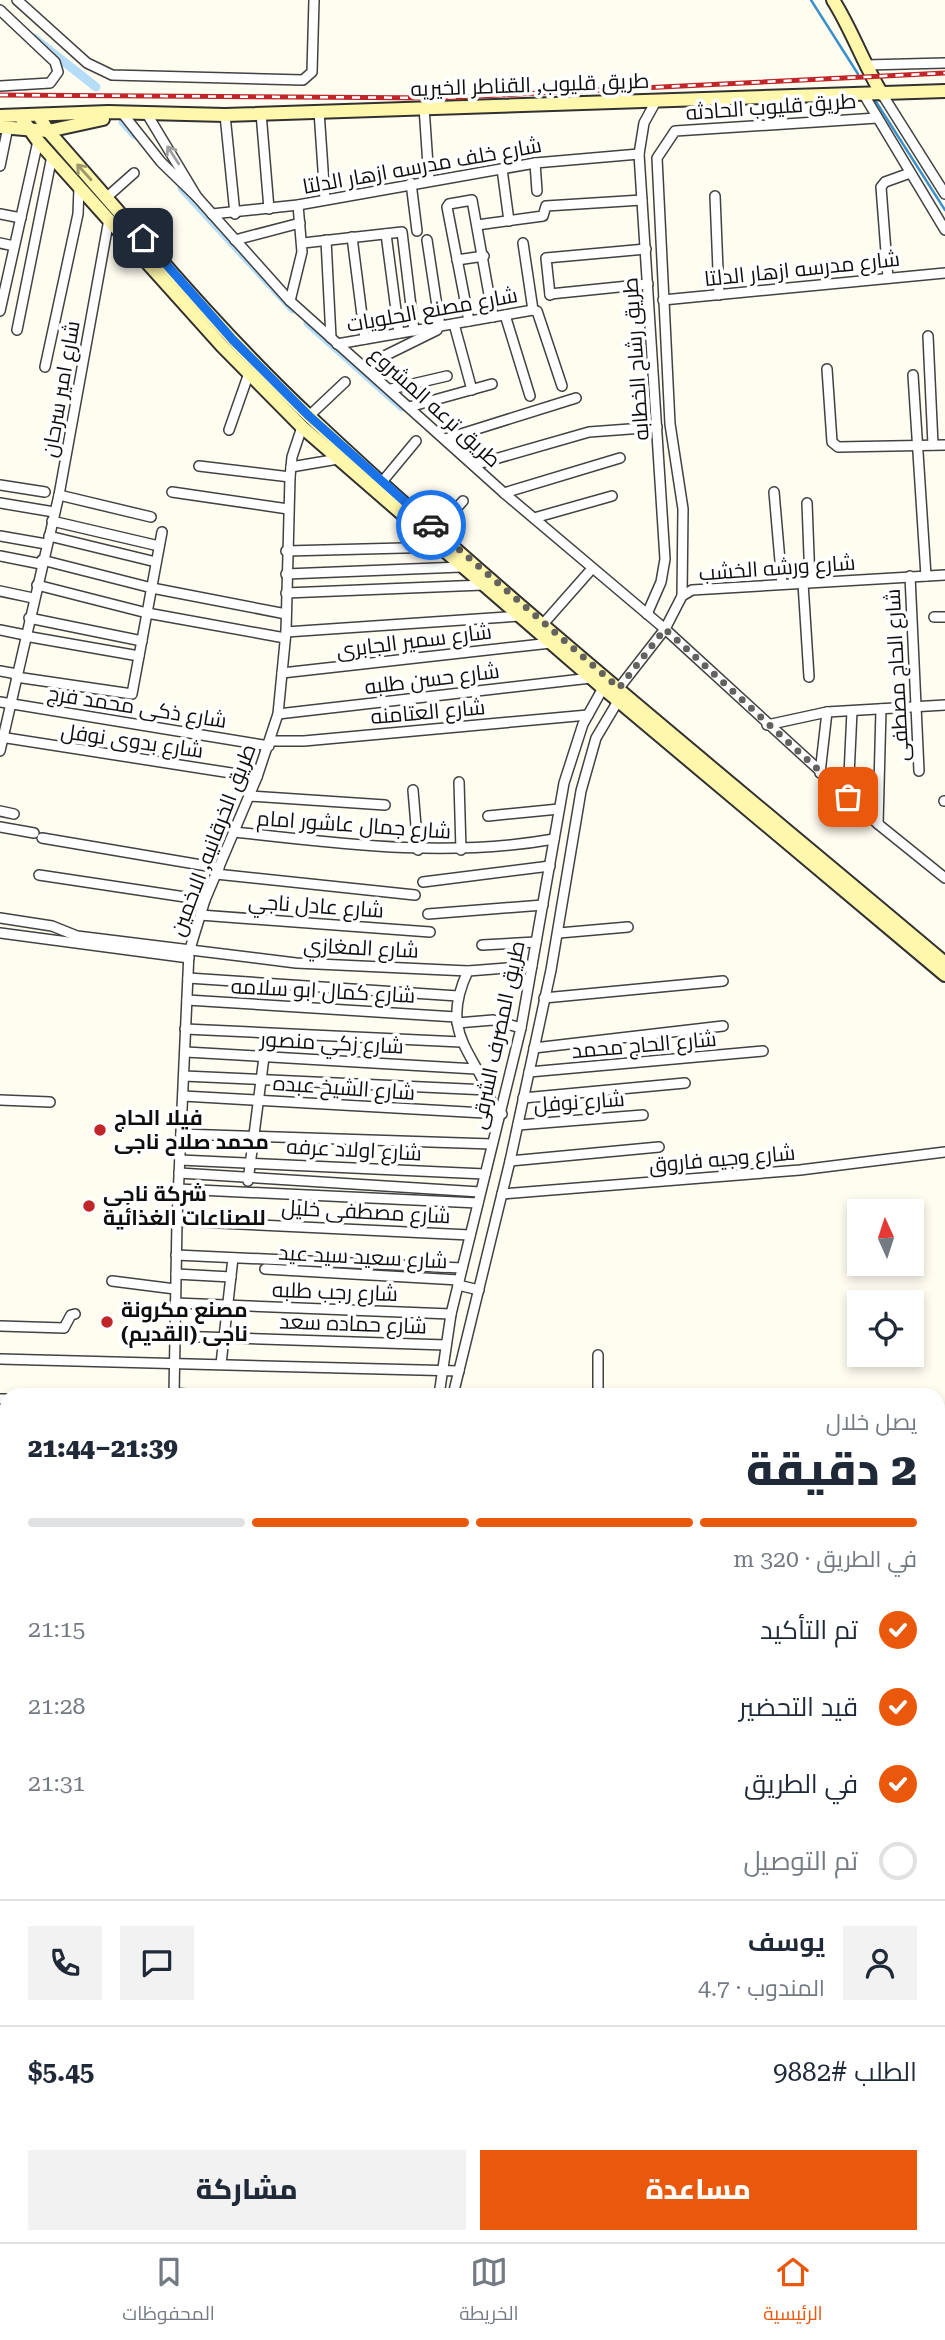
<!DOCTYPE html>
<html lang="ar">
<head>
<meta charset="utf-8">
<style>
  :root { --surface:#fff; --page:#f2f2f3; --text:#1f2937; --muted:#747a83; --line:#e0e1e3; --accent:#ea580c }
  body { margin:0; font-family:"Roboto Serif",Cairo,serif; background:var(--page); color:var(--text); direction:rtl; height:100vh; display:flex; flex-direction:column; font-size:26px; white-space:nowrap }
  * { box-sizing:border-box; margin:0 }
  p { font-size:23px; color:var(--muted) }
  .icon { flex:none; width:38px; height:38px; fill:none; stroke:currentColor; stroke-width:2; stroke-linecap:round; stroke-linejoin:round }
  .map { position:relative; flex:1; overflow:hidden; direction:ltr }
  .drawer { position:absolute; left:0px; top:1388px; width:945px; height:856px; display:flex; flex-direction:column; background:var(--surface); border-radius:21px 21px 0 0; box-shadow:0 4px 10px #0003; direction:rtl }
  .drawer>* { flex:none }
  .needle { width:46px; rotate:357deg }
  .buttons { position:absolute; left:847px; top:1199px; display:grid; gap:14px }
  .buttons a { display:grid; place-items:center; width:77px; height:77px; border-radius:0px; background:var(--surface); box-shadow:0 4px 10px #0003; font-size:35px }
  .pin { position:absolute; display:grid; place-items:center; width:60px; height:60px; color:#fff; margin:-30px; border-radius:14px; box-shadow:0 4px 10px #0006 }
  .courier { position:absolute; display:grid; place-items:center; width:70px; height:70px; margin:-35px; border:5px solid #1a73e8; border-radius:50%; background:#fff; color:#222; box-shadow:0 2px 9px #0007 }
  .head em { font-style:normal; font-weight:800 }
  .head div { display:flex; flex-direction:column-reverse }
  .head { display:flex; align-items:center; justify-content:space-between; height:119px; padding:0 28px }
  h1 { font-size:46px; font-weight:800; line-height:52px }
  .bar { display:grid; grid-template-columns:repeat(4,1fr); gap:10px 7px; align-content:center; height:84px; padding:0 28px }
  .bar i { height:9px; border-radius:5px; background:var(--line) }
  .bar .active { background:var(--accent) }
  .bar p { grid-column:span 4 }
  .line { display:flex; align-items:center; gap:18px; padding:0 28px; border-top:2px solid var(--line) }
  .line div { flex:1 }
  .round { display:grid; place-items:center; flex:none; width:74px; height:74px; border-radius:0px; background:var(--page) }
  ol { padding:0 28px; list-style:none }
  li { display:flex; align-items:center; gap:21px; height:77px }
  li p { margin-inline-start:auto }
  li .icon { padding:7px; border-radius:50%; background:var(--accent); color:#fff; stroke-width:4 }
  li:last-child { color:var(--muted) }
  li i { width:38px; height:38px; border:4px solid var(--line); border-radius:50% }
  .cta { display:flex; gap:14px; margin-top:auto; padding:14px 28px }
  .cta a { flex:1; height:80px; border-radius:0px; background:var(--accent); color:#fff; font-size:28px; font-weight:800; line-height:80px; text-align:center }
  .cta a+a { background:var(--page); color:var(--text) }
  .dock { display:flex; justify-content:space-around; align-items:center; height:98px; border-top:2px solid var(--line); background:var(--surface); font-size:19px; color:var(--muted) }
  .dock a { display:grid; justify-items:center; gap:4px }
  .dock .active { color:var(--accent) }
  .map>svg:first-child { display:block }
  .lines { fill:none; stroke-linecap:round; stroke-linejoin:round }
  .stream { stroke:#3b91ce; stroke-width:2.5 }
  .canal { stroke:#b5ddf7; stroke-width:9 }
  .street-casing { stroke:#424242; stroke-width:12 }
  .secondary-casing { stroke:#313131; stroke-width:16 }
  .street { stroke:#fff; stroke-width:9 }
  .secondary { stroke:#fff7ab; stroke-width:12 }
  .rail-casing { stroke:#c0252a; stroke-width:5 }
  .rail { stroke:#fff; stroke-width:2.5; stroke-dasharray:8; stroke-linecap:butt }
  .oneway { stroke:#9f9f9f }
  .oneway2 { stroke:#9f9a6d }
  .done { stroke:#63625e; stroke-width:7; stroke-dasharray:0 12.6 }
  .route { stroke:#1a73e8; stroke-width:9 }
  .poi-dot { fill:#c0252a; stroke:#fff; stroke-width:2.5 }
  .labels { text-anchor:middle; stroke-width:7; stroke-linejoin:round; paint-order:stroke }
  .street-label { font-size:21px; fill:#0f0f0f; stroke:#fff }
  .poi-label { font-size:21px; font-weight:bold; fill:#0f0f0f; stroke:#fff; text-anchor:start }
</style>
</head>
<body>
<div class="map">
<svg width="945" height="2242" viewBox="0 0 945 2242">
  <rect width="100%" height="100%" fill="#fffcf0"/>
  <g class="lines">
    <g class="stream">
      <path d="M811 0 858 74"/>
      <path d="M873 97 945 210"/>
    </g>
    <g class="canal">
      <path d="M34 38 96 87"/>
      <path d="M123 122 135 135"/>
      <path d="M182 188 293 309"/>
      <path d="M308 323 402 407"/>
    </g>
    <g class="street-casing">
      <g id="street">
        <path d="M17 0 87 63 112 75 303 80 312 72 314 0"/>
        <path d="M0 10 55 62 58 72 50 83 0 86"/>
        <path d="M866 65 945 63"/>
        <path d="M882 94 945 194"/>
        <path d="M864 95 945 230"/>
        <path d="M424 107 429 180"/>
        <path d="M319 111 325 199"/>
        <path d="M261 113 269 209"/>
        <path d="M123 114 161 162 197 197 290 301 504 493 665 629 878 824 945 878"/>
        <path d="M147 114 197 197"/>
        <path d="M225 115 235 214"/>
        <path d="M535 163 537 191"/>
        <path d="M0 166 8 127"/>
        <path d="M502 169 509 221"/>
        <path d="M411 183 417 231"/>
        <path d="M715 196 719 295"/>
        <path d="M107 197 134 173"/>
        <path d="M0 214 21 218"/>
        <path d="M212 214 298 205 535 163 639 154"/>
        <path d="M477 225 543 216 546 206 642 200"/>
        <path d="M386 234 399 333"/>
        <path d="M352 237 365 339"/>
        <path d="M235 240 300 223"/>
        <path d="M326 240 331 338"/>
        <path d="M427 240 440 326"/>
        <path d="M0 243 14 246"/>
        <path d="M303 243 402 232 414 331"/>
        <path d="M523 243 533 310"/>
        <path d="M457 260 484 256"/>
        <path d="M888 278 881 187 885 182 910 173"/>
        <path d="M550 294 648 284"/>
        <path d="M550 295 546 258 646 249"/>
        <path d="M663 300 945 273"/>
        <path d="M290 301 302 252 298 205"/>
        <path d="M533 310 537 311 562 386"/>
        <path d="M0 311 38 141"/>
        <path d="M505 315 530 396"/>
        <path d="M469 321 447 207 449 204 472 200 493 317"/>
        <path d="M454 324 472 390"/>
        <path d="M17 330 52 156"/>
        <path d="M928 336 933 445"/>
        <path d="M337 344 533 310"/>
        <path d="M364 366 437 330"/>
        <path d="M45 367 78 214 79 188"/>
        <path d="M827 369 832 442 838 447 945 445"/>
        <path d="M913 375 926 576"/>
        <path d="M391 389 447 376"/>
        <path d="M409 407 492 384"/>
        <path d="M309 416 345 382"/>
        <path d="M229 430 249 373"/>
        <path d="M445 439 576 398"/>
        <path d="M474 465 589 432 657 427"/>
        <path d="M199 466 290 477"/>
        <path d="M291 467 338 459"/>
        <path d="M382 482 416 441"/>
        <path d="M0 485 45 492"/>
        <path d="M172 492 288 509"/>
        <path d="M774 492 782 584"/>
        <path d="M504 493 620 458"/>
        <path d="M59 495 151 517"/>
        <path d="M0 503 54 512"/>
        <path d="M807 503 810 582"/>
        <path d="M534 518 612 496"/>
        <path d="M52 521 159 546"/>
        <path d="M437 530 463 501"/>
        <path d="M0 536 46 544"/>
        <path d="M49 536 156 562"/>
        <path d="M286 551 442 547"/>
        <path d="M0 556 41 564"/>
        <path d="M42 560 152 588 286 614"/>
        <path d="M286 574 461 567"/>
        <path d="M910 576 919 771"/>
        <path d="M803 583 809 677"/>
        <path d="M37 585 147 613 285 638"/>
        <path d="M0 591 33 598"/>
        <path d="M286 593 483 585"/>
        <path d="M682 596 683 509 670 424 657 158 675 131 877 118"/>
        <path d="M647 614 661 582 665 559 639 154 644 123 656 101"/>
        <path d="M934 617H945"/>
        <path d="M29 618 142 641"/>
        <path d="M544 623 589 572"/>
        <path d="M0 630 25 635"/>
        <path d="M286 632 520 616"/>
        <path d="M25 636 139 656"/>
        <path d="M0 671 17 674"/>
        <path d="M282 673 551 643"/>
        <path d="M16 677 132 694 162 532"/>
        <path d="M619 688 665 629 682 596 692 590 945 575"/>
        <path d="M0 702 269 746"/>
        <path d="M278 714 591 678"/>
        <path d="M767 725 827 712 945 705"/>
        <path d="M0 737 257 777"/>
        <path d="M271 741H304L588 715"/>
        <path d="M0 751 59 495 109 219"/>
        <path d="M820 773 827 712"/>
        <path d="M459 782 461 850"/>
        <path d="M413 790 418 850"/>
        <path d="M249 796 385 805"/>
        <path d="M848 797 852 711"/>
        <path d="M944 801H945"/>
        <path d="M0 811 14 814"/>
        <path d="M488 816 559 809"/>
        <path d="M878 824 881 709"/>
        <path d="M0 827 34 833"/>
        <path d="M235 832C342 844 447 858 554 839"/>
        <path d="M42 838 219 868"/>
        <path d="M216 874 415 895"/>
        <path d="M39 875 205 900"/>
        <path d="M423 882 550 866"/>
        <path d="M428 914 543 905"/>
        <path d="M200 915 430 932"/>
        <path d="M0 918 52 926 77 936 296 963 468 971 532 966"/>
        <path d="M0 933 189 958"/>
        <path d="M559 933 628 927"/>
        <path d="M482 945 536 942"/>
        <path d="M468 971C435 1041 484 1055 494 1114"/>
        <path d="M188 978 458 996"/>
        <path d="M544 998 723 981"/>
        <path d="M187 1000 456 1017"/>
        <path d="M457 1023 493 1020 521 1028"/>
        <path d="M185 1029 461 1042"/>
        <path d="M534 1048 723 1026"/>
        <path d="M186 1052 476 1069"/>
        <path d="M529 1072 763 1051"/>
        <path d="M184 1076 488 1090"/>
        <path d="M183 1096 502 1114"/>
        <path d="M523 1098 685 1083"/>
        <path d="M0 1100 50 1102"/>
        <path d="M518 1125 643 1115"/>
        <path d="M181 1134 492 1144"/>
        <path d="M180 1160 485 1174"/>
        <path d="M510 1161 659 1147"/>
        <path d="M179 1173 480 1192"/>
        <path d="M248 1181 267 1034"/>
        <path d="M178 1189 478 1203"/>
        <path d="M502 1194 800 1170 945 1152"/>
        <path d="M177 1221 470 1235"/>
        <path d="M176 1255 462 1268"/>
        <path d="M265 1269 459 1280"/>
        <path d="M176 1274 231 1277"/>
        <path d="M112 1281 175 1289"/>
        <path d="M458 1285 479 1290"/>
        <path d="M175 1303 451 1314"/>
        <path d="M0 1326 64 1328 71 1315 75 1314"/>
        <path d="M174 1336 446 1345"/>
        <path d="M0 1359 459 1371"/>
        <path d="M221 1364 233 1258"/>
        <path d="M174 1393 198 1395"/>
        <path d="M174 1395 177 1221 189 952 205 900 257 777 278 714 286 632 290 477 292 457 302 427"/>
        <path d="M439 1395 451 1314 521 1028 564 783 583 724 603 688"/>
        <path d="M453 1395 510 1161 551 970 581 791 596 738 618 701"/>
        <path d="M598 1395V1355"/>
        <path d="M0 1399H7"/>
        <path d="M938 1431 945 1430"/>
        <path d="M0 1439H7"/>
        <path d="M0 1471H7"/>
        <path d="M0 1533V1532"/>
        <path d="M938 1592 945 1591"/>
        <path d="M0 1624 7 1626"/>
        <path d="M0 1676 7 1678"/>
        <path d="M0 1727H7"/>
        <path d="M938 1820 945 1816"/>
        <path d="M0 1854H7"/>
        <path d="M0 1914 7 1915"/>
        <path d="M0 1986H7"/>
        <path d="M4 2004H7"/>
        <path d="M938 2111 945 2115"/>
        <path d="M938 2129 945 2133"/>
        <path d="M684 2236 701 2242"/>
        <path d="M852 2242V2236"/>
      </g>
    </g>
    <g class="secondary-casing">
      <g id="secondary">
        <path d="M833 0C852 30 863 63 882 94"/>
        <path d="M0 116 108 112 225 115 945 91"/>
        <path d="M20 116 38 141 222 346 302 427 603 688 945 975"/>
        <path d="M39 116 48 131C134 228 216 329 310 417 512 607 733 784 945 963"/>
        <path d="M0 127 48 131 103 119"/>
        <path d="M0 2073 7 2075"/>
        <path d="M546 2236 565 2242"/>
      </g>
    </g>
    <use href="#street" class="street"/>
    <use href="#secondary" class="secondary"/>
    <g class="rail-casing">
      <path id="rail" d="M0 95 439 98 945 73"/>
    </g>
    <use href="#rail" class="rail"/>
  </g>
  <defs><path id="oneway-shaft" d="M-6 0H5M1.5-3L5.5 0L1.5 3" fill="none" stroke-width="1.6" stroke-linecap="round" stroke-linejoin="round" transform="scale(1.75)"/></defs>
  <use class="oneway" href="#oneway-shaft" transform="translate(173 155) rotate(-123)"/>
  <use class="oneway2" href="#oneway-shaft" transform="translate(84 172) rotate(-132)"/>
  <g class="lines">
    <path class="done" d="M431 525 619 688 665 629 848 797"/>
    <path class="route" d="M143 238 233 340 309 416 431 525"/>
  </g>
  <g class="poi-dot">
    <circle cx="100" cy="1130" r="7"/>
    <circle cx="89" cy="1206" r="7"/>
    <circle cx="107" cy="1322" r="7"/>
  </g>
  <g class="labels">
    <g class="street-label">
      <text transform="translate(530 85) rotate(-2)" y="7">طريق قليوب, القناطر الخيريه</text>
      <text transform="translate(771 107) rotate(-4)" y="7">طريق قليوب الحادثه</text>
      <text transform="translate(422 166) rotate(-10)" y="7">شارع خلف مدرسه ازهار الدلتا</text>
      <text transform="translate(802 269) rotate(-6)" y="7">شارع مدرسه ازهار الدلتا</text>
      <text transform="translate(432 310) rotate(-10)" y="7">شارع مصنع الحلويات</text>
      <text transform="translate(636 359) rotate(-94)" y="7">طريق رشاح الخطابه</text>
      <text transform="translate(61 389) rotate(-80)" y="7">شارع امير سرحان</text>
      <text transform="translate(435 407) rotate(42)" y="7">طريق ترعه المشروع</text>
      <text transform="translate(777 568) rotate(-4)" y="7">شارع ورشه الخشب</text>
      <text transform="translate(414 641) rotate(-7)" y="7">شارع سمير الجابرى</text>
      <text transform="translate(897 675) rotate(-93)" y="7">شارع الحاج مصطفى</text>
      <text transform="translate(432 679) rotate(-7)" y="7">شارع حسن طلبه</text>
      <text transform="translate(137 707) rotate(9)" y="7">شارع ذكى محمد فرج</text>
      <text transform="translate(428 712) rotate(-5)" y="7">شارع العتامنه</text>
      <text transform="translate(132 741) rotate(8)" y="7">شارع بدوى نوفل</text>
      <text transform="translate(354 825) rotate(4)" y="7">شارع جمال عاشور امام</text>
      <text transform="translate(213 840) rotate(-69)" y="7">طريق الخرقانيه, الاخمين</text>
      <text transform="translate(316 906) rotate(4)" y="7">شارع عادل ناجي</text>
      <text transform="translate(361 948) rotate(3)" y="7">شارع المغازي</text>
      <text transform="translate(323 991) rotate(3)" y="7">شارع كمال ابو سلامه</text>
      <text transform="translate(498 1035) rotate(-78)" y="7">طريق المصرف الشرقى</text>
      <text transform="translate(332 1043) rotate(3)" y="7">شارع زكي منصور</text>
      <text transform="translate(644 1045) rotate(-5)" y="7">شارع الحاج محمد</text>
      <text transform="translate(344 1088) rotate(4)" y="7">شارع الشيخ عبده</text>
      <text transform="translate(579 1102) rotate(-4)" y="7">شارع نوفل</text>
      <text transform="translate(354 1150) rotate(3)" y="7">شارع اولاد عرفه</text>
      <text transform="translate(722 1159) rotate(-5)" y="7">شارع وجيه فاروق</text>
      <text transform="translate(366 1212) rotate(3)" y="7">شارع مصطفى خليل</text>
      <text transform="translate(363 1257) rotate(3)" y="7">شارع سعيد سيد عيد</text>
      <text transform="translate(335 1292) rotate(2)" y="7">شارع رجب طلبه</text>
      <text transform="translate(353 1324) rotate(2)" y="7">شارع حماده سعد</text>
    </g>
    <g class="poi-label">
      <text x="114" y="1125">فيلا الحاج<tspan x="114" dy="24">محمد صلاح ناجى</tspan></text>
      <text x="103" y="1201">شركة ناجى<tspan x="103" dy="24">للصناعات الغذائية</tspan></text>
      <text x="121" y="1317">مصنع مكرونة<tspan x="121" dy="24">ناجى (القديم)</tspan></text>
    </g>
  </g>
</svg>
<div class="buttons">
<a><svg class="needle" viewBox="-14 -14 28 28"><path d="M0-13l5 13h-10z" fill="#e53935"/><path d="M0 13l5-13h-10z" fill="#747a83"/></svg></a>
<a><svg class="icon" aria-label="locate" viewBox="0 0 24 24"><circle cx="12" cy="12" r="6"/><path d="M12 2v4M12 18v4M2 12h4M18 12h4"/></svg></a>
</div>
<div class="pin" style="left:848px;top:797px;background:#ea580c"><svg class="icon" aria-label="bag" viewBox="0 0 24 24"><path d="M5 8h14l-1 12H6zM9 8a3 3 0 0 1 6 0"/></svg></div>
<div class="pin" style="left:143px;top:238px;background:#1f2937"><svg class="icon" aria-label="home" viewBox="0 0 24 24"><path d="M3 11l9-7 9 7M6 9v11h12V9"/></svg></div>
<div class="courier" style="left:431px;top:525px"><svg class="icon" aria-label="car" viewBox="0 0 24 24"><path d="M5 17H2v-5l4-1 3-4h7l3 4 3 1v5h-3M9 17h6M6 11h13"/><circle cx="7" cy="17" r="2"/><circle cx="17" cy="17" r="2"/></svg></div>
<section class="drawer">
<div class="head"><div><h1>2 دقيقة</h1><p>يصل خلال</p></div><em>21:39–21:44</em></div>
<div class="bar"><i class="active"></i><i class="active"></i><i class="active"></i><i></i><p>في الطريق · 320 m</p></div>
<ol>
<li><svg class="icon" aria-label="check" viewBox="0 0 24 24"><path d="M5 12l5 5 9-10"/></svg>تم التأكيد<p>21:15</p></li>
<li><svg class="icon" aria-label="check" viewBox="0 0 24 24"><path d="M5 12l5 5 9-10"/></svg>قيد التحضير<p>21:28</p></li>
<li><svg class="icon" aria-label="check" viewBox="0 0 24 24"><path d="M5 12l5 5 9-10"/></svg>في الطريق<p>21:31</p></li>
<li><i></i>تم التوصيل</li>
</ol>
<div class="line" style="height:126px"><a class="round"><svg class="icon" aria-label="person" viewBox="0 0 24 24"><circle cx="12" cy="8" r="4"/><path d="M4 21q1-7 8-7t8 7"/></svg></a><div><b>يوسف</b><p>المندوب · 4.7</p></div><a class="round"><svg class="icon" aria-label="chat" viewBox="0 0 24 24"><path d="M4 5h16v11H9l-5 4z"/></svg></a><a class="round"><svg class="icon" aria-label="phone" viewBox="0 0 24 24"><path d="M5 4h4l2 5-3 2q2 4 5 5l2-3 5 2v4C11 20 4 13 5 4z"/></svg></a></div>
<div class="line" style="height:91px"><div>الطلب #9882</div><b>$5.45</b></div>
<div class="cta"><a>مساعدة</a><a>مشاركة</a></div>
</section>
</div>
<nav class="dock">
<a class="active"><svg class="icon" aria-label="home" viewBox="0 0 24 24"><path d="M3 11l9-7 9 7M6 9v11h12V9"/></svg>الرئيسية</a>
<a><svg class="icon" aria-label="map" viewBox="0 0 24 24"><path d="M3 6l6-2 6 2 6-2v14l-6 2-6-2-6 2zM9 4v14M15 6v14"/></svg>الخريطة</a>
<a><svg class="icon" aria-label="saved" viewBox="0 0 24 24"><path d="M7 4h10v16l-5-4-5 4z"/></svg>المحفوظات</a>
</nav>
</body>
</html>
